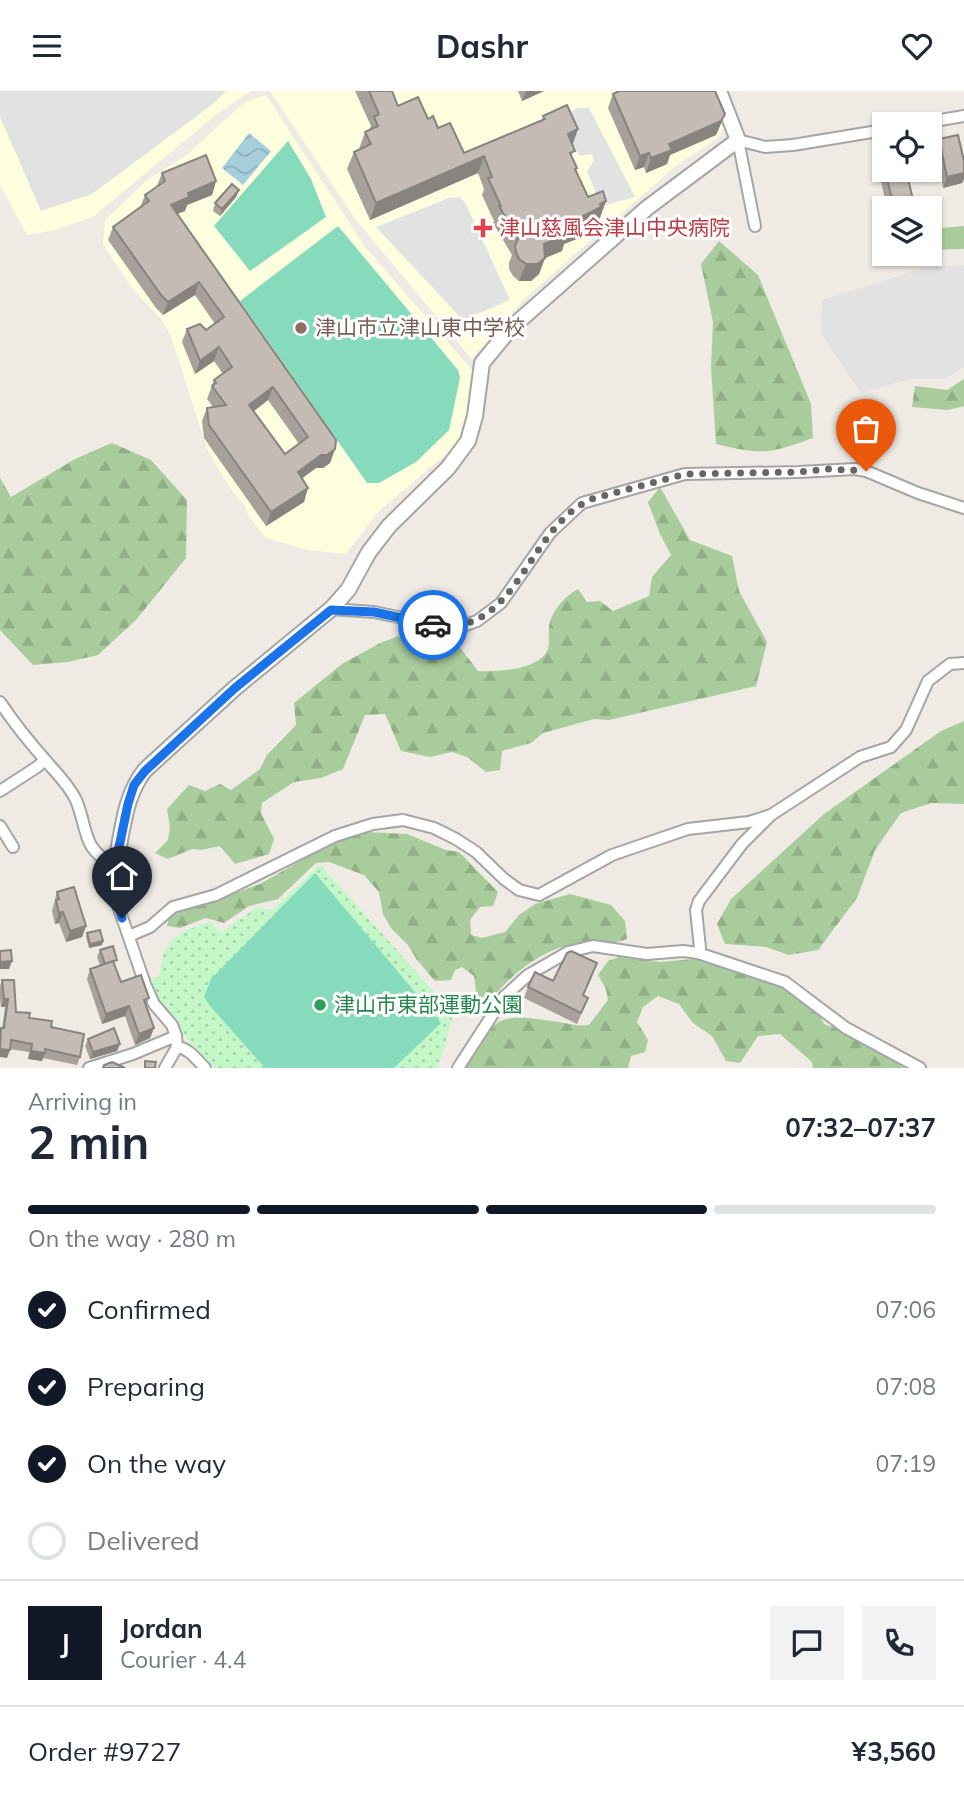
<!DOCTYPE html>
<html lang="en">
<head>
<meta charset="utf-8">
<style>
  :root { --surface:#fff; --page:#f2f2f3; --text:#1f2937; --muted:#747a83; --line:#e0e1e3; --accent:#111827 }
  body { margin:0; font-family:Mulish,"Noto Sans JP",sans-serif; background:var(--page); color:var(--text); height:100vh; display:flex; flex-direction:column; font-size:26px; white-space:nowrap }
  * { box-sizing:border-box; margin:0 }
  p { font-size:23px; color:var(--muted) }
  .icon { flex:none; width:38px; height:38px; fill:none; stroke:currentColor; stroke-width:2; stroke-linecap:round; stroke-linejoin:round }
  .map { position:relative; height:977px; overflow:hidden }
  .drawer { display:flex; flex-direction:column; background:var(--surface); flex:1 }
  .drawer>* { flex:none }
  .tools { position:absolute; left:872px; top:21px; display:grid; gap:14px }
  .tools a { display:grid; place-items:center; width:70px; height:70px; border-radius:0px; background:var(--surface); box-shadow:0 2px 5px #0004; font-size:35px }
  .pin { position:absolute; display:grid; place-items:center; width:60px; height:60px; color:#fff; margin:-72px -30px; border-radius:50% 50% 50% 0; rotate:-45deg; box-shadow:0 0 7px #0007 }
  .pin .icon { rotate:45deg }
  .courier { position:absolute; display:grid; place-items:center; width:70px; height:70px; margin:-35px; border:5px solid #1a73e8; border-radius:50%; background:#fff; color:#222; box-shadow:0 2px 9px #0007 }
  .summary em { font-style:normal; font-weight:700 }
  .summary div { display:flex; flex-direction:column-reverse }
  .summary { display:flex; align-items:center; justify-content:space-between; height:119px; padding:0 28px }
  h1 { font-size:46px; font-weight:700; line-height:52px }
  .bar { display:grid; grid-template-columns:repeat(4,1fr); gap:10px 7px; align-content:center; height:84px; padding:0 28px }
  .bar i { height:9px; border-radius:5px; background:var(--line) }
  .bar .active { background:var(--accent) }
  .bar p { grid-column:span 4 }
  .line { display:flex; align-items:center; gap:18px; padding:0 28px; border-top:2px solid var(--line) }
  .line div { flex:1 }
  .round { display:grid; place-items:center; flex:none; width:74px; height:74px; border-radius:0px; background:var(--page) }
  ol { padding:0 28px; list-style:none }
  li { display:flex; align-items:center; gap:21px; height:77px }
  li p { margin-inline-start:auto }
  li .icon { padding:7px; border-radius:50%; background:var(--accent); color:#fff; stroke-width:4 }
  li:last-child { color:var(--muted) }
  li i { width:38px; height:38px; border:4px solid var(--line); border-radius:50% }
  header { display:flex; justify-content:space-between; align-items:center; height:91px; padding:0 28px; background:var(--surface); font-size:32px; font-weight:700 }
  .map>svg:first-child { display:block }
  .education { fill:#fdfede }
  .forest { fill:url(#forest-firs) }
  .park { fill:url(#park-dots) }
  .pitch { fill:#85dbbb }
  .parking { fill:#e2e2e2 }
  .water { fill:url(#water-waves) }
  .lines { fill:none; stroke-linecap:round; stroke-linejoin:round }
  .minor-casing { stroke:#a5a5a5; stroke-width:14 }
  .tertiary-casing { stroke:#a5a5a5; stroke-width:18 }
  .minor { stroke:#fff; stroke-width:10 }
  .tertiary { stroke:#fff; stroke-width:14 }
  .wall { fill:#a8a19b; fill-rule:evenodd }
  .shaded-wall { fill:#88837e }
  .building { fill:#c3bbb4; stroke:#88837e; stroke-width:2; fill-rule:evenodd }
  .done { stroke:#676663; stroke-width:7; stroke-dasharray:0 12.6 }
  .route { stroke:#1a73e8; stroke-width:9 }
  .health-dot { fill:#e0444e; stroke:#fff; stroke-width:2.5 }
  .education-dot { fill:#8d6e63; stroke:#fff; stroke-width:2.5 }
  .leisure-dot { fill:#2e9e5b; stroke:#fff; stroke-width:2.5 }
  .labels { text-anchor:middle; stroke-width:6; stroke-linejoin:round; paint-order:stroke }
  .health-label { font-size:21px; fill:#be3a42; stroke:#fff; text-anchor:start }
  .education-label { font-size:21px; fill:#785e54; stroke:#fff; text-anchor:start }
  .leisure-label { font-size:21px; fill:#27864d; stroke:#fff; text-anchor:start }
</style>
</head>
<body>
<header><svg class="icon" aria-label="menu" viewBox="0 0 24 24"><path d="M4 6h16M4 12h16M4 18h16"/></svg>Dashr<svg class="icon" aria-label="heart" viewBox="0 0 24 24"><path d="M12 20l-8-8c-3-5 5-10 8-4 3-6 11-1 8 4z"/></svg></header>
<div class="map">
<svg width="964" height="977" viewBox="0 0 964 977">
  <defs>
    <pattern id="forest-firs" width="22" height="20" patternUnits="userSpaceOnUse" patternTransform="scale(1.75)"><rect width="22" height="20" fill="#a8cc9b"/><path d="M5 1l3.5 6h-7zM16 11l3.5 6h-7z" fill="#90af85"/></pattern>
    <pattern id="park-dots" width="8" height="8" patternUnits="userSpaceOnUse" patternTransform="scale(1.75)"><rect width="8" height="8" fill="#c3f7c8"/><path d="M2 2h.1M6 6h.1" fill="none" stroke="#a7d3ab" stroke-width="1.8" stroke-linecap="round"/></pattern>
    <pattern id="water-waves" width="16" height="10" patternUnits="userSpaceOnUse" patternTransform="scale(1.75)"><rect width="16" height="10" fill="#a6cedb"/><path d="M0 5q4-4 8 0t8 0" fill="none" stroke="#8eb0bc"/></pattern>
  </defs>
  <rect width="100%" height="100%" fill="#efebe4"/>
  <g class="education">
    <path d="M0 0H251L217 23 94 125 55 139 27 144 0 94Z"/>
    <path d="M270 0H708L723 37 719 46 677 74 526 206 472 268 356 129Z"/>
    <path d="M266 4 365 156 473 280 472 312 464 339 453 357 378 421 346 463 308 459 266 447 248 424 246 416 230 397 207 358 171 245 162 229 131 196 103 153 105 129 147 89 184 66 245 11Z"/>
  </g>
  <g class="forest">
    <path d="M964 135V158L929 159V138Z"/>
    <path d="M719 150 758 184 811 313 813 347C768 363 763 364 716 353L711 276 713 231 701 173Z"/>
    <path d="M964 288V315L948 319 912 316 915 295 947 299Z"/>
    <path d="M112 352 151 369 187 409 186 467 136 529 98 564 68 571 33 574 0 539V387L11 406 75 368Z"/>
    <path d="M660 396 690 449 732 465 739 500 767 551 756 595 609 629 594 628 543 642 531 652 502 660 500 679 486 681 467 666 452 661 430 666 401 660 385 623 365 624 343 678 321 687 294 691 262 712 261 722 274 748 269 763 235 773 220 755 201 759 192 758 168 768 155 762 168 749 170 736 167 718 189 694 205 700 220 693 231 699 260 678 267 664 296 634 294 612 342 573 380 552 407 542H438L452 546 478 580C498 581 540 579 548 558 550 551 548 543 549 536 551 520 565 505 578 498L587 511 600 510 613 520 649 505 652 486 671 464 660 443 648 411Z"/>
    <path d="M964 630V713L931 712 901 722 875 759 857 807 818 859 789 864 766 856 725 853 717 833 731 808 824 723 941 640Z"/>
    <path d="M367 741 407 743 446 759 459 761 498 801 493 815 480 816 470 829 471 844 482 847 505 841 519 824 535 813 570 803 611 814 625 830 627 848C612 854 600 850 584 851 545 855 509 883 487 915L480 913 476 901 474 885 462 876 455 879 451 889 435 890 417 869 408 854 391 837 383 823 379 801 364 784 329 771 316 772 278 808 249 815 224 832 206 827 180 837 167 835 169 825 260 793 335 750Z"/>
    <path d="M619 866 660 871 694 868 723 873 788 897 818 919 824 933C854 942 879 958 904 977H813L812 971 780 943 758 945 740 972 726 970 712 945 693 932 679 913 658 905 643 916 637 931 648 949 645 961 631 965 628 977H465C472 964 488 935 501 930 514 924 537 928 551 930 565 931 575 936 589 934L608 909 606 898 598 884 608 870Z"/>
  </g>
  <path class="park" d="M320 773 453 922 445 956 437 977H215C190 951 160 923 151 887L159 886C164 847 174 843 209 831L221 841 256 817 273 819Z"/>
  <g class="pitch">
    <path d="M288 50 311 88 326 126 250 180 214 135Z"/>
    <path d="M338 135 458 279 460 287 449 339 416 371 379 392H367L240 210Z"/>
    <path d="M315 782 441 932 394 977H265L210 915 204 906 211 888Z"/>
  </g>
  <g class="parking">
    <path d="M0 0H226L213 13 92 103 41 120 0 26Z"/>
    <path d="M577 17H589L635 106 602 115 587 80 594 70 592 63 579 65 563 31 564 26Z"/>
    <path d="M459 106 465 111 510 209 463 229 376 136 449 107Z"/>
    <path d="M964 174V276L945 288H910L861 302 821 242 822 209 923 177Z"/>
  </g>
  <path class="water" d="M249 42 271 60 243 94 222 77Z"/>
  <g class="lines">
    <g class="minor-casing">
      <g id="minor">
        <path d="M917 33 964 25"/>
        <path d="M755 135 738 49 765 56 793 54 884 39"/>
        <path d="M331 518 374 521 440 535 466 534 477 530 501 512 550 442 582 412 685 383 799 381 855 378 866 380 918 402 964 417"/>
        <path d="M0 611C14 632 30 652 47 671 57 683 69 694 76 709 89 741 81 757 115 775L116 809 145 893 154 913 172 934 176 945 177 956 165 977"/>
        <path d="M0 700 37 676 45 669"/>
        <path d="M0 735 13 756"/>
        <path d="M129 845 150 836 173 816 216 804 335 745 373 733 403 729 434 737 456 748 476 761 504 788 519 799 539 804 612 764 688 738 749 731 771 724"/>
        <path d="M698 862 700 857 696 819 699 810 742 753 771 724 860 666 891 656 906 639 928 590 950 573 964 572"/>
        <path d="M177 956C189 957 197 969 205 977"/>
        <path d="M89 977 133 963 176 945"/>
        <path d="M458 977 504 906 528 884 568 861 593 855 647 863 683 860 698 862 785 891 846 937 920 977"/>
      </g>
    </g>
    <g class="tertiary-casing">
      <path id="tertiary" d="M115 775C123 742 123 707 145 679L235 597 331 518 348 499 369 461 389 435 448 377 468 350 475 325 482 272 511 237 647 117 738 49 719 0"/>
    </g>
    <use href="#minor" class="minor"/>
    <use href="#tertiary" class="tertiary"/>
  </g>
  <g class="wall">
    <path d="M355 0H392L398 15 428 28 464 62 542 29 543 25 578 38 572 54V67L577 77 575 80 588 106 600 127 597 129 595 133 581 140 579 147 564 153 562 160 545 167 539 183 531 190H519L513 185 509 178V172L512 164 493 132 494 130 482 104 484 98 478 82 370 129 347 78 354 61 359 58 365 41 369 39 371 35Z"/>
    <path d="M518 0H544L522 10Z"/>
    <path d="M617 0H715L725 23 716 44 670 64 667 73 646 82 644 76 635 79 608 17 613 3Z"/>
    <path d="M939 48 964 70V88L962 92 943 97 935 59Z"/>
    <path d="M884 57V79H906L914 113 913 117H887L876 69 880 58Z"/>
    <path d="M162 82 216 90 212 104 187 114 185 120 177 123 335 358 330 372 323 377H316L302 387 304 411 266 435 204 347 202 330 207 317 213 316 207 308 214 289 223 283 214 270 195 283 182 251 187 238 206 239 215 233 195 204 163 224 156 217 108 149 113 136 140 117 145 104 157 95ZM268 309 299 353 285 363 254 320Z"/>
    <path d="M239 99 236 106 220 125 213 120 215 112Z"/>
    <path d="M57 801 86 835 82 846 66 851 59 832 55 833 52 820Z"/>
    <path d="M87 842 103 850 102 854 89 857 86 846Z"/>
    <path d="M100 859 115 875 121 891 149 907 146 916 154 937 150 947 135 954 125 925 102 933 87 888 90 878 100 874 97 866Z"/>
    <path d="M597 872 583 905 588 907 577 933 524 907 528 896 553 890Z"/>
    <path d="M2 889 16 921 51 936 80 966 77 974 43 967 42 970 28 968 29 961 10 958 7 967 2 937 5 916H1L0 908V895Z"/>
    <path d="M88 948 117 960 90 968 85 955Z"/>
  </g>
  <g class="shaded-wall">
    <path d="M526 0H544L522 10Z"/>
    <path d="M725 23 716 44 670 64 667 73 646 82 651 67 669 53Z"/>
    <path d="M578 38 572 55 568 43Z"/>
    <path d="M649 62 644 76 635 79 640 65Z"/>
    <path d="M484 65 478 82 370 129 376 112Z"/>
    <path d="M964 82V88L962 92 943 97 947 86Z"/>
    <path d="M216 90 212 104 187 114 185 120 166 127 171 114 188 102Z"/>
    <path d="M239 99 236 106 220 125 222 118Z"/>
    <path d="M606 110 600 127 597 129 595 133 581 140 579 147 564 153 562 160 545 167 539 183 531 190H519L526 173 544 153 567 138 600 113Z"/>
    <path d="M914 113 913 117H894Z"/>
    <path d="M199 191 195 204 163 224 168 211Z"/>
    <path d="M219 256 214 270 195 283 200 270Z"/>
    <path d="M273 296 268 309 245 327 249 314Z"/>
    <path d="M335 358 330 372 323 377H316L293 394 298 381 321 364Z"/>
    <path d="M308 397 304 411 266 435 271 421Z"/>
    <path d="M63 821 59 832 55 833 59 822Z"/>
    <path d="M86 835 82 846 66 851 70 840Z"/>
    <path d="M103 850 102 854 89 857 90 853Z"/>
    <path d="M12 870 9 878H0V871Z"/>
    <path d="M4 908H8L5 916H1Z"/>
    <path d="M129 915 125 925 102 933 106 923Z"/>
    <path d="M154 937 150 947 135 954 139 943Z"/>
    <path d="M120 953 117 960 90 968 93 961Z"/>
    <path d="M0 958 10 959 7 967 0 966Z"/>
    <path d="M31 960 45 962 42 970 28 968Z"/>
  </g>
  <g class="building">
    <path d="M369 0H392L398 15 418 6 428 28 433 25 438 37 450 32 464 62 545 28 543 25 567 14 578 38 568 43 575 60 570 62 577 77 575 78 588 106 603 100 606 110 600 113 601 116 583 125 585 130 567 138 568 143 544 153 545 167 537 173H526L519 168 516 161 515 155 518 148 499 115H501L488 87 492 86 484 65 376 112 354 61 371 53 365 41 378 35 374 26 379 23Z"/>
    <path d="M619 0H715L725 23 721 30 669 53 672 59 651 67 649 62 640 65 613 3Z"/>
    <path d="M958 44 964 70V82L947 86 939 48Z"/>
    <path d="M884 57V75L880 58Z"/>
    <path d="M206 64 216 90 188 102 189 106 171 114 336 349 335 358 327 364H321L298 381 308 397 271 421 209 334 207 317 226 314 212 295 216 292 214 289 232 276 219 256 200 270 187 238 200 233 206 239 224 226 199 191 168 211 161 204 113 136 149 110 145 104 165 90 162 82ZM273 296 308 346 285 363 249 314Z"/>
    <path d="M885 79H906L914 113 894 117Z"/>
    <path d="M232 93 239 99 222 118 215 112Z"/>
    <path d="M74 796 86 835 70 840 63 821 59 822 56 809 59 808 57 801Z"/>
    <path d="M100 839 103 850 90 853 87 842Z"/>
    <path d="M113 855 117 869 105 873 100 859Z"/>
    <path d="M11 859 12 870 0 871V860Z"/>
    <path d="M571 860 597 872 583 904 588 907 581 922 528 896 535 881 553 890 567 862Z"/>
    <path d="M113 870 121 891 141 884 149 907 144 909 154 937 139 943 129 915 106 923 90 878Z"/>
    <path d="M2 889H14L16 921 30 922 29 927 52 930 51 936 84 943 80 966 45 958V962L31 960 32 953 11 949 10 959 0 958 1 937H4L8 908H4Z"/>
    <path d="M114 937 120 953 93 961 88 948Z"/>
    <path d="M145 970 156 971 155 977H145Z"/>
    <path d="M112 971 125 977H103L104 974Z"/>
  </g>
  <g class="lines">
    <path class="done" d="M433 534C519 547 526 436 592 408L685 383 799 381 827 378 866 380"/>
    <path class="route" d="M122 827 116 808 115 775 128 713 134 694 145 680 235 597 331 519 374 521 433 534"/>
  </g>
  <path class="health-dot" d="M479.5 126.5h7v7h7v7h-7v7h-7v-7h-7v-7h7z"/>
  <circle class="education-dot" cx="301" cy="237" r="7"/>
  <circle class="leisure-dot" cx="320" cy="914" r="7"/>
  <g class="labels">
    <g class="health-label">
      <text x="499" y="144">津山慈風会津山中央病院</text>
    </g>
    <g class="education-label">
      <text x="315" y="244">津山市立津山東中学校</text>
    </g>
    <g class="leisure-label">
      <text x="334" y="921">津山市東部運動公園</text>
    </g>
  </g>
</svg>
<div class="tools">
<a><svg class="icon" aria-label="locate" viewBox="0 0 24 24"><circle cx="12" cy="12" r="6"/><path d="M12 2v4M12 18v4M2 12h4M18 12h4"/></svg></a>
<a><svg class="icon" aria-label="layers" viewBox="0 0 24 24"><path d="M12 4l9 5-9 5-9-5zM3 14l9 5 9-5"/></svg></a>
</div>
<div class="pin" style="left:866px;top:380px;background:#ea580c"><svg class="icon" aria-label="bag" viewBox="0 0 24 24"><path d="M5 8h14l-1 12H6zM9 8a3 3 0 0 1 6 0"/></svg></div>
<div class="pin" style="left:122px;top:827px;background:#1f2937"><svg class="icon" aria-label="home" viewBox="0 0 24 24"><path d="M3 11l9-7 9 7M6 9v11h12V9"/></svg></div>
<div class="courier" style="left:433px;top:534px"><svg class="icon" aria-label="car" viewBox="0 0 24 24"><path d="M5 17H2v-5l4-1 3-4h7l3 4 3 1v5h-3M9 17h6M6 11h13"/><circle cx="7" cy="17" r="2"/><circle cx="17" cy="17" r="2"/></svg></div>
</div>
<section class="drawer">
<div class="summary"><div><h1>2 min</h1><p>Arriving in</p></div><em>07:32–07:37</em></div>
<div class="bar"><i class="active"></i><i class="active"></i><i class="active"></i><i></i><p>On the way · 280 m</p></div>
<ol>
<li><svg class="icon" aria-label="check" viewBox="0 0 24 24"><path d="M5 12l5 5 9-10"/></svg>Confirmed<p>07:06</p></li>
<li><svg class="icon" aria-label="check" viewBox="0 0 24 24"><path d="M5 12l5 5 9-10"/></svg>Preparing<p>07:08</p></li>
<li><svg class="icon" aria-label="check" viewBox="0 0 24 24"><path d="M5 12l5 5 9-10"/></svg>On the way<p>07:19</p></li>
<li><i></i>Delivered</li>
</ol>
<div class="line" style="height:126px"><b class="round" style="background:var(--accent);color:#fff">J</b><div><b>Jordan</b><p>Courier · 4.4</p></div><a class="round"><svg class="icon" aria-label="chat" viewBox="0 0 24 24"><path d="M4 5h16v11H9l-5 4z"/></svg></a><a class="round"><svg class="icon" aria-label="phone" viewBox="0 0 24 24"><path d="M5 4h4l2 5-3 2q2 4 5 5l2-3 5 2v4C11 20 4 13 5 4z"/></svg></a></div>
<div class="line" style="height:91px"><div>Order #9727</div><b>¥3,560</b></div>
</section>
</body>
</html>
